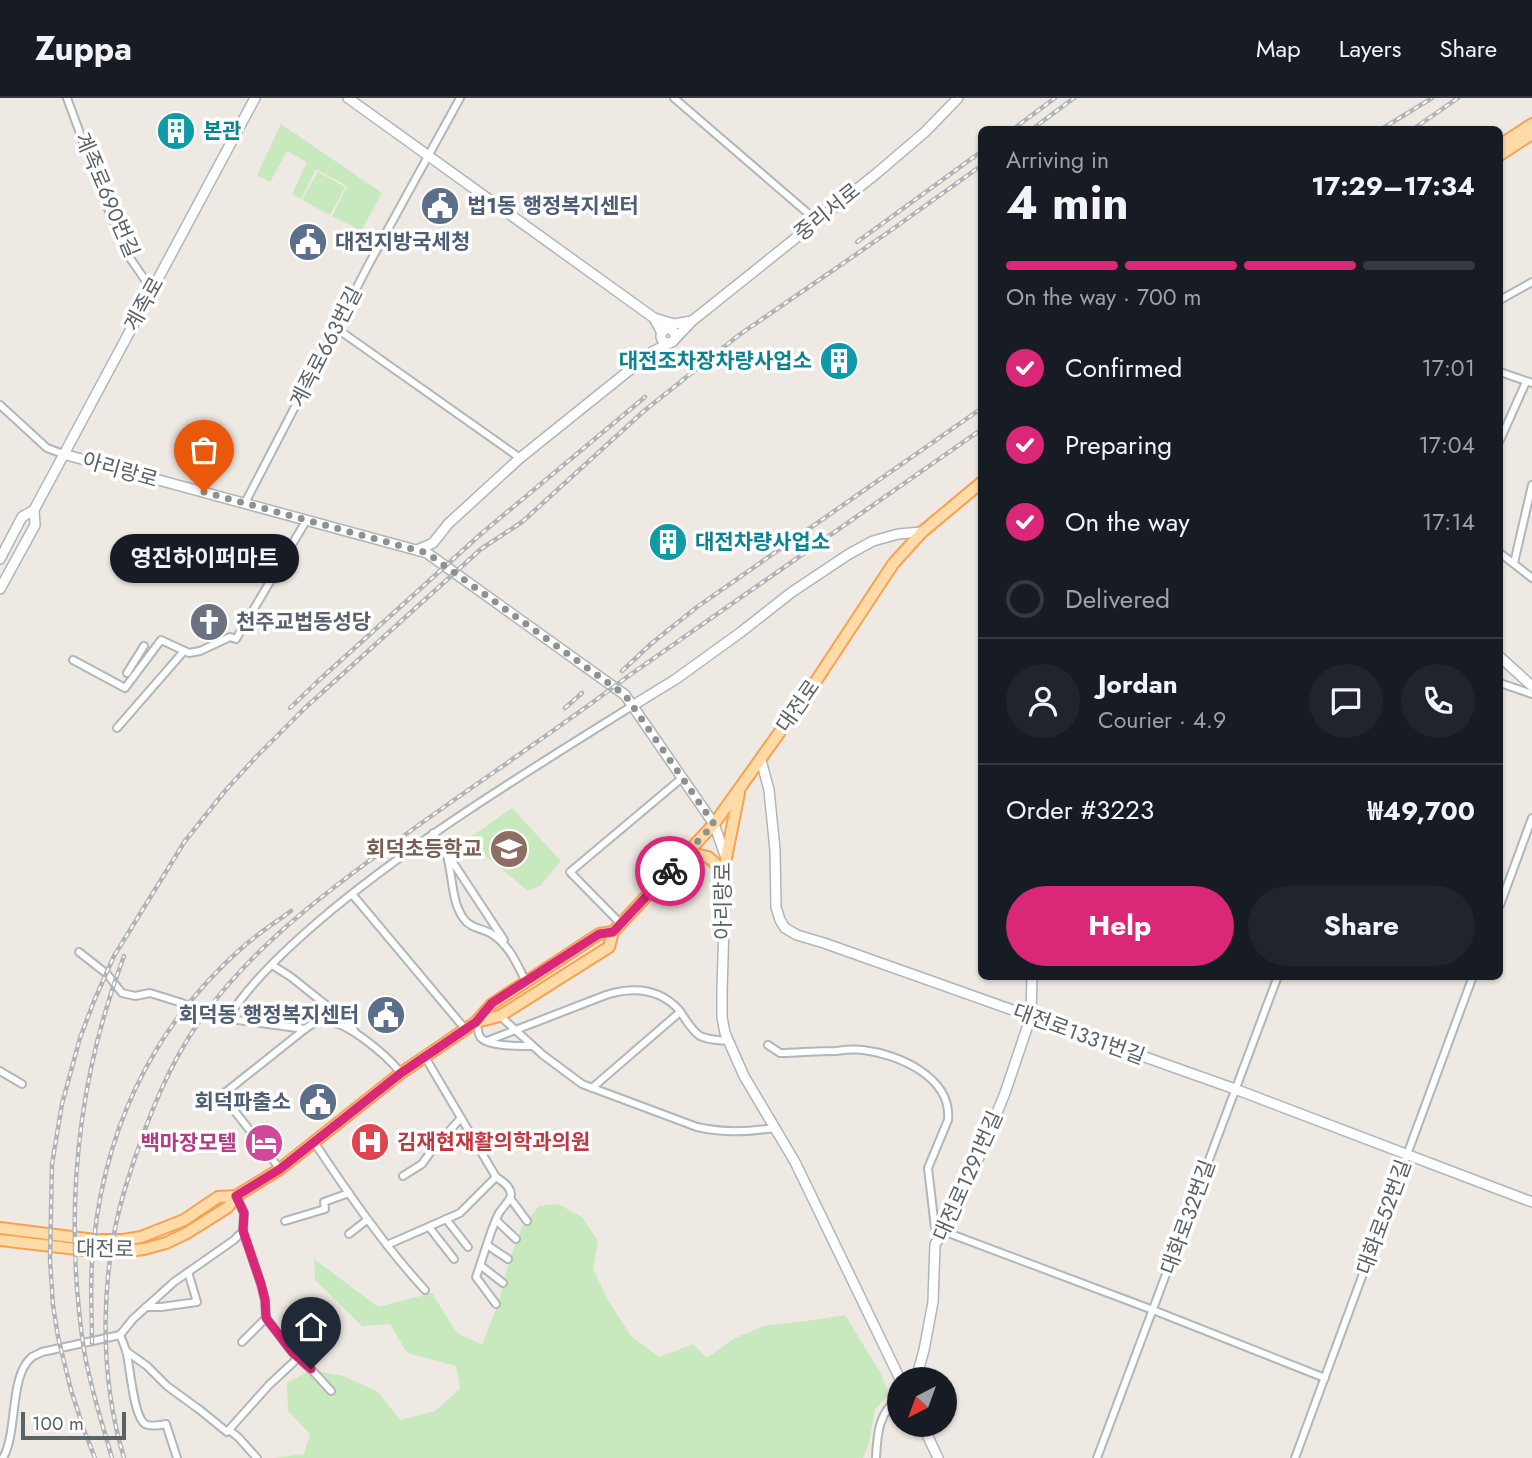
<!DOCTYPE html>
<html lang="en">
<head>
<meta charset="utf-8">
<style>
  :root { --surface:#171b24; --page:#20242c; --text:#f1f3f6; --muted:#9ea1a6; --line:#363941; --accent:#db2777 }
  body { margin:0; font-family:Jost,"Noto Sans KR",sans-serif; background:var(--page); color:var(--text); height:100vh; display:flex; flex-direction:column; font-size:26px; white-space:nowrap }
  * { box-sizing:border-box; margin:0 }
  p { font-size:23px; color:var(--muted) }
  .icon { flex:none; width:38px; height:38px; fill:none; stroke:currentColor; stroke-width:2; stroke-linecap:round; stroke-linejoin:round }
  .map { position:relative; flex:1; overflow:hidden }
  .side { position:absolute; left:978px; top:28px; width:525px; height:854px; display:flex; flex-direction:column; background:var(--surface); border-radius:10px; box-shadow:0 2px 5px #0004 }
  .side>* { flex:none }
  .needle { width:46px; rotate:221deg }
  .fabs { position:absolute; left:887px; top:1269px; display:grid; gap:14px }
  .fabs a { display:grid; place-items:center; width:70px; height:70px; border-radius:50%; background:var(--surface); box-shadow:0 2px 5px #0004; font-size:35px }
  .scale { position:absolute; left:21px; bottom:18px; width:105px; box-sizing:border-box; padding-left:7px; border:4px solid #5b6265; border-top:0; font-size:19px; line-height:24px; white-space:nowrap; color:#5b6265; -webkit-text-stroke:5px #fff; paint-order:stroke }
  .pin { position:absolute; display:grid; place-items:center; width:60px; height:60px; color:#fff; margin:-72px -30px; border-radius:50% 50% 50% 0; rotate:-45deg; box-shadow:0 0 7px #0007 }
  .pin .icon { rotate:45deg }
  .courier { position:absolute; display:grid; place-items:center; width:70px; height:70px; margin:-35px; border:5px solid #db2777; border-radius:50%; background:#fff; color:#222; box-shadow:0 2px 9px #0007 }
  .bubble { position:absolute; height:49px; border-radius:24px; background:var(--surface); box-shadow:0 2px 5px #0004; font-size:23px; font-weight:700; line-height:49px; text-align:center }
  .overview em { font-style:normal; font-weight:700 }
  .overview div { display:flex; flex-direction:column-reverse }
  .overview { display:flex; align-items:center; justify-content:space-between; height:119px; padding:0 28px }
  h1 { font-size:46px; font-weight:700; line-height:52px }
  .bar { display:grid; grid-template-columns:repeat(4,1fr); gap:10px 7px; align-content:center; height:84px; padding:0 28px }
  .bar i { height:9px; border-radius:5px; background:var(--line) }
  .bar .selected { background:var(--accent) }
  .bar p { grid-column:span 4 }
  .line { display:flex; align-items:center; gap:18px; padding:0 28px; border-top:2px solid var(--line) }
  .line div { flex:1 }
  .round { display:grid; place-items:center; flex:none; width:74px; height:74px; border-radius:37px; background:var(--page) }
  ol { padding:0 28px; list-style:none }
  li { display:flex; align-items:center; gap:21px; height:77px }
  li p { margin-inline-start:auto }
  li .icon { padding:7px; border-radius:50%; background:var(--accent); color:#fff; stroke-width:4 }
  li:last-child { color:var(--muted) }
  li i { width:38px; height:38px; border:4px solid var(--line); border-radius:50% }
  .action { display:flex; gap:14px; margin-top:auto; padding:14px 28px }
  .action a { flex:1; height:80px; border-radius:42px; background:var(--accent); color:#fff; font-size:28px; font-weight:700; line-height:80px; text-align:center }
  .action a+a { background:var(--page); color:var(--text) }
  header { display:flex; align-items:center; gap:42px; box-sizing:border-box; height:98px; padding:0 35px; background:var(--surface); border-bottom:2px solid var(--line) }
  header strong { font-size:33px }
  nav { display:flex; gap:38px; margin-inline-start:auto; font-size:24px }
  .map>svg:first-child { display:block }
  .green { fill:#c8e8be }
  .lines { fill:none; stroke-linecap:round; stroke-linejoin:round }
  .street-casing { stroke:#b1b6b9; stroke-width:10 }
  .secondary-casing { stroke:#afb6b9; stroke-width:12 }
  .primary-casing { stroke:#faa150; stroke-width:14 }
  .street { stroke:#fff; stroke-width:6 }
  .secondary { stroke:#fff; stroke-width:9 }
  .primary { stroke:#ffdba8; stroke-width:10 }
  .rail-casing { stroke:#b2b3b4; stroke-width:4.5 }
  .rail { stroke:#fff; stroke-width:2; stroke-dasharray:5; stroke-linecap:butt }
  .done { stroke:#8f9191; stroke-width:7; stroke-dasharray:0 12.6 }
  .route { stroke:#db2777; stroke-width:9 }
  .labels { text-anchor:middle; stroke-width:7; stroke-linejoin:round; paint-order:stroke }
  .culture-label { font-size:21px; font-weight:bold; fill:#0d838f; stroke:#fff; text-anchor:start }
  .street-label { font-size:21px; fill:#5b6265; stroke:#fff }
  .service-label { font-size:21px; font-weight:bold; fill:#4e5e75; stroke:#fff; text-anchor:start }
  .worship-label { font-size:21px; font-weight:bold; fill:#5b616d; stroke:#fff; text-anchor:start }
  .education-label { font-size:21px; font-weight:bold; fill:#785e54; stroke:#fff; text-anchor:end }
  .health-label { font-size:21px; font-weight:bold; fill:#be3a42; stroke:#fff; text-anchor:start }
  .hotel-label { font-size:21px; font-weight:bold; fill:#b23c85; stroke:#fff; text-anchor:end }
</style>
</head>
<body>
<header>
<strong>Zuppa</strong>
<nav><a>Map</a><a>Layers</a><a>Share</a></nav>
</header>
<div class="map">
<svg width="1532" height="1360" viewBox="0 0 1532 1360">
  <rect width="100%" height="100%" fill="#efe9e3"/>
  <g class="green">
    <path d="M281 26 382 95 361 133 332 118 347 88 316 71 301 101 292 96 307 64 287 53 270 84 257 77Z"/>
    <path d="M318 74 345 89 330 117 302 102Z"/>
    <path d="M512 710 561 763 540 788 528 793 469 744V740Z"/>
    <path d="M558 1106 582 1119 598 1143 593 1171 609 1204 631 1238 659 1259 693 1246 707 1260 733 1241 764 1228 806 1223 845 1217 880 1274 889 1295 875 1312 869 1345 863 1360H273L304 1356 310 1336 288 1313 287 1285 311 1272 344 1278 378 1294 400 1322 435 1313 460 1291 456 1268 407 1255 390 1226 362 1228 315 1182 314 1161 378 1209 432 1195 457 1235 482 1247 499 1204 509 1163 521 1131 539 1108Z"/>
  </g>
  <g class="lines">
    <g class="street-casing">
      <g id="street">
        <path d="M67 0 106 106 130 160 152 192"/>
        <path d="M674 0 817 123"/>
        <path d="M1500 202 1532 184"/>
        <path d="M336 230 520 360"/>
        <path d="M1500 274 1532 285"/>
        <path d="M0 307 47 350 63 356"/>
        <path d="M1500 342 1526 284"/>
        <path d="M245 405 370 164 460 0"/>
        <path d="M1500 455 1532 480"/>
        <path d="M1514 465 1532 387"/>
        <path d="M73 562 125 590 161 542 189 555 200 553 230 539 236 541 306 423"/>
        <path d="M127 575 144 548"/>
        <path d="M1500 585 1532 596"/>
        <path d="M117 630 184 553"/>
        <path d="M433 735C438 743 445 750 447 758 453 778 451 804 464 821 471 831 483 830 492 836 510 848 517 866 526 884"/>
        <path d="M450 760 504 842"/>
        <path d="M352 796 466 932"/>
        <path d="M1500 807 1532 720"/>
        <path d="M621 826 570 774 682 680"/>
        <path d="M79 854 107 876 122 895 135 898 150 895 182 905 215 919 305 931"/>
        <path d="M272 867 291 879 350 926 355 934"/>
        <path d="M500 918 543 957 582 986 697 1029C724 1035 747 1034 774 1030"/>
        <path d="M227 922C250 882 298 840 333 811 426 735 530 672 632 608"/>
        <path d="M476 924C478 929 478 937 481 940 490 949 520 948 532 948"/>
        <path d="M487 943 606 897C632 889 659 890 679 912 685 920 691 932 700 938 708 942 719 942 728 943"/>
        <path d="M768 947 780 955H786C803 954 819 953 836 953 844 952 854 951 863 952 898 956 952 979 948 1022L928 1070 935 1130 1153 1212 1325 1280"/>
        <path d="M0 973 22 986"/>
        <path d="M592 990 680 914"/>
        <path d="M314 1044C348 1095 383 1146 425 1192"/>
        <path d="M280 1071 222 997 305 931C309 928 315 924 320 923 344 919 387 958 401 975"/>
        <path d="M403 1078 422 1066 432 1052 461 1020"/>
        <path d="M236 1098 244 1115 243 1133 261 1186 265 1202 266 1220 293 1255 311 1271 331 1293"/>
        <path d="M510 1100 527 1123"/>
        <path d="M446 1121 468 1149"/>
        <path d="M496 1122 516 1141"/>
        <path d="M285 1123 325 1111 324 1104 349 1095"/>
        <path d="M429 1129 454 1161"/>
        <path d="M349 1136 367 1122"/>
        <path d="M387 1147 460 1115 496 1079 425 959"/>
        <path d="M487 1147 508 1161"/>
        <path d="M480 1167 503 1185"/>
        <path d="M496 1206 476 1179C484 1158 489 1135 499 1115 502 1110 511 1102 511 1096 510 1088 502 1083 496 1079"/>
        <path d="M146 1209H161L197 1204 188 1174"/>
        <path d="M120 1237C122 1242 124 1247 126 1252 130 1266 133 1318 145 1326 150 1329 161 1327 166 1326L177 1360"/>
        <path d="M242 1244 266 1220"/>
        <path d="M126 1253 147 1268 167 1288 200 1312 227 1334 269 1287 298 1260"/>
        <path d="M229 1332 238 1339 257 1360"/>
        <path d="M3 1360C18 1334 9 1277 32 1259 35 1257 39 1256 42 1254L120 1237 133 1221 174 1184 234 1142 243 1133"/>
        <path d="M876 1360C877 1339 878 1312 900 1301"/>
        <path d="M1097 1360 1278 878"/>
        <path d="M1295 1360 1473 878"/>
      </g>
    </g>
    <g class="secondary-casing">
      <g id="secondary">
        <path d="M348 0 654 220 662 235"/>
        <path d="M654 220 674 226 692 223"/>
        <circle cx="668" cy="238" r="7"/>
        <path d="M63 356 427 455 625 597 714 726 726 760 722 893V919L725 935 744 978 795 1064 900 1281"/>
        <path d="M417 452 433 445 448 426 520 360 652 254 673 243 692 223 877 75 925 34 958 0"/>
        <path d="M0 461 22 419 34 412 255 0"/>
        <path d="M0 491 35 427 34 412"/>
        <path d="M1500 559 1532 588"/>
        <path d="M632 608 676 581 741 534 792 494 849 456 873 443 898 436 922 434"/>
        <path d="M761 662 769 692 775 752 776 809 780 822 785 830 797 837 824 845 1235 991 1532 1104"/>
        <path d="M916 1281 924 1252 933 1204 935 1146 953 1123 1005 995 1031 918 1032 878"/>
        <path d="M922 1326 938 1360"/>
      </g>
    </g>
    <g class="primary-casing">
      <g id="primary">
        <path d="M1500 47 1532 26"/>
        <path d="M1500 57 1532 36"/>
        <path d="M687 754 708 759 725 774"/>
        <path d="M726 760 739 695"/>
        <path d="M476 924 500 918 609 849 613 834 714 726 812 589 893 466 922 434 982 384"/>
        <path d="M0 1130 95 1142H123L141 1139 184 1122 218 1099 236 1098"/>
        <path d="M0 1142 93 1153 121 1154 144 1151 166 1145 187 1135 228 1109 236 1098 280 1071 401 975 476 924 492 906 599 836 613 834"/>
      </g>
    </g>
    <use href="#street" class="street"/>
    <use href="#secondary" class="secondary"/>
    <use href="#primary" class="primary"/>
    <g class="rail-casing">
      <g id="rail">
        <path d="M1012 32 1055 0"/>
        <path d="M1031 32 1074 0"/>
        <path d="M1380 32 1432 0"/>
        <path d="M1412 32 1458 0"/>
        <path d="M857 144 982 53"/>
        <path d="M622 573 652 545 697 509 982 310"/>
        <path d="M290 610 317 584 482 435 645 299"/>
        <path d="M565 610 582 595"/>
        <path d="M92 1245C92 1218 90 1192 92 1165 100 1040 149 931 244 848 259 835 276 824 291 813"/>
        <path d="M95 1360 84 1332 71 1292 58 1239 53 1207 50 1162 52 1066 62 1006 80 940 94 903 114 858 185 743 225 693 256 659 305 610 481 451 522 424 644 313 739 237 890 133 982 67"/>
        <path d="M112 1360C102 1325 90 1288 84 1252 64 1118 76 985 124 858"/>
        <path d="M124 1360C98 1274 100 1169 127 1084 143 1034 161 984 189 939 239 860 316 801 391 747 469 690 550 637 627 579L982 331"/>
      </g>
    </g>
    <use href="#rail" class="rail"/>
  </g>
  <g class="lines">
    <path class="done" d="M204 394 427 455 625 597 714 726 670 773"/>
    <path class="route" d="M311 1271 293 1255 266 1220 265 1202 261 1186 243 1133 244 1115 236 1098 280 1071 401 975 476 924 492 905 599 836 613 834 670 773"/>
  </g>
  <defs>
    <g id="building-disc" transform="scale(2.0125)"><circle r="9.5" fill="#0f9aa8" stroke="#fff"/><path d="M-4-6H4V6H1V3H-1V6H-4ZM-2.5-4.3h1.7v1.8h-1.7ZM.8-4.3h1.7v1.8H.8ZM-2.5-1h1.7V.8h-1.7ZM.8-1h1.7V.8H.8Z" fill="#fff"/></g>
    <g id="civic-disc" transform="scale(2.0125)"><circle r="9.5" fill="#5c6f8a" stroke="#fff"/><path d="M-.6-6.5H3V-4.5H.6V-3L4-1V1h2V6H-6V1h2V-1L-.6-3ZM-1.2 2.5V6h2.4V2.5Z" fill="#fff"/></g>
    <g id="church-disc" transform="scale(2.0125)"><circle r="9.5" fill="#6b7280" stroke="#fff"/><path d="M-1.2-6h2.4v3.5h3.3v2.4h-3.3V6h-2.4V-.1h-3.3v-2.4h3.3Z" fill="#fff"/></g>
    <g id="school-disc" transform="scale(2.0125)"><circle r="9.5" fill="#8d6e63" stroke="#fff"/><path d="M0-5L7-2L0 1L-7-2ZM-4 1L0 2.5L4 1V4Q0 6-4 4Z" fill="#fff"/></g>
    <g id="hospital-disc" transform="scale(2.0125)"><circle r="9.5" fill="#e0444e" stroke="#fff"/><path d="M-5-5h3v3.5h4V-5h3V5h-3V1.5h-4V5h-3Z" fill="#fff"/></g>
    <g id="hotel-disc" transform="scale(2.0125)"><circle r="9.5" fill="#d1479c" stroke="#fff"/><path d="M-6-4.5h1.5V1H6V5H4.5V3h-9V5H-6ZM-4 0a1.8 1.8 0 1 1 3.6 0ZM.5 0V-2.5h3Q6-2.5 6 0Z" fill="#fff"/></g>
  </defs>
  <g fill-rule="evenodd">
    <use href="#building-disc" x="176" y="33"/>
    <use href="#civic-disc" x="440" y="108"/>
    <use href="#civic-disc" x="308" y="144"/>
    <use href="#building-disc" x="839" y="263"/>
    <use href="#building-disc" x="668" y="444"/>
    <use href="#church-disc" x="209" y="524"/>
    <use href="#school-disc" x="509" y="751"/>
    <use href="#civic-disc" x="386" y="917"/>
    <use href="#civic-disc" x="318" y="1004"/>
    <use href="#hospital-disc" x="370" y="1044"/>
    <use href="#hotel-disc" x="264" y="1045"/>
  </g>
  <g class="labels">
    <g class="culture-label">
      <text x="203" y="40">본관</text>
      <text x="812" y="270" text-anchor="end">대전조차장차량사업소</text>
      <text x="695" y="451">대전차량사업소</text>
    </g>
    <g class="street-label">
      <text transform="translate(107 97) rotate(67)" y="7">계족로690번길</text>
      <text transform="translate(827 114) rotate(-39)" y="7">중리서로</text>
      <text transform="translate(144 206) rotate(-61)" y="7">계족로</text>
      <text transform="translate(326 249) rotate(-63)" y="7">계족로663번길</text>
      <text transform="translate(120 372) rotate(16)" y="7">아리랑로</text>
      <text transform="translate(798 608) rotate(-55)" y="7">대전로</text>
      <text transform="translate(723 803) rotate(-90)" y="7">아리랑로</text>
      <text transform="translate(1079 936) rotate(20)" y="7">대전로1331번길</text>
      <text transform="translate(968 1078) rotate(-66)" y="7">대전로1291번길</text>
      <text transform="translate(1188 1119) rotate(-70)" y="7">대화로32번길</text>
      <text transform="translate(1384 1119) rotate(-70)" y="7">대화로52번길</text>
      <text transform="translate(105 1151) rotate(1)" y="7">대전로</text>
    </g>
    <g class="service-label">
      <text x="467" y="115">법1동 행정복지센터</text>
      <text x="335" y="151">대전지방국세청</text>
      <text x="359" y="924" text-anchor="end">회덕동 행정복지센터</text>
      <text x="291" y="1011" text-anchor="end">회덕파출소</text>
    </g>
    <g class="worship-label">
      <text x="236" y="531">천주교법동성당</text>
    </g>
    <g class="education-label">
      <text x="482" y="758">회덕초등학교</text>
    </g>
    <g class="health-label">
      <text x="397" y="1051">김재현재활의학과의원</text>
    </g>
    <g class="hotel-label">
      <text x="237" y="1052">백마장모텔</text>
    </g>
  </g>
</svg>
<div class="fabs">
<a><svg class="needle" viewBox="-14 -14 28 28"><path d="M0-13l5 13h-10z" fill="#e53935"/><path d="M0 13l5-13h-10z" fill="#9ea1a6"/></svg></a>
</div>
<div class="scale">100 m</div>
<div class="pin" style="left:204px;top:394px;background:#ea580c"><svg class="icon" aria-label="bag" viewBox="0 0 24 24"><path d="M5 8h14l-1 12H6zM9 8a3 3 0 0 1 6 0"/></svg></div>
<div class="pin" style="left:311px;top:1271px;background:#1f2937"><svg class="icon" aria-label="home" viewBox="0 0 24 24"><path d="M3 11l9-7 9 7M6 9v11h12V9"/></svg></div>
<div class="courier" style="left:670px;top:773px"><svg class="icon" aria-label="bike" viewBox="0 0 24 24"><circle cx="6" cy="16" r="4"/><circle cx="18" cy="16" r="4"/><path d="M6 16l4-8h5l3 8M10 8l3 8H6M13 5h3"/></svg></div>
<div class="bubble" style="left:110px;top:436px;width:189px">영진하이퍼마트</div>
<section class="side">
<div class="overview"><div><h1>4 min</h1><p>Arriving in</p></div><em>17:29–17:34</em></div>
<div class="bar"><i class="selected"></i><i class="selected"></i><i class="selected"></i><i></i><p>On the way · 700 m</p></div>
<ol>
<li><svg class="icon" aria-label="check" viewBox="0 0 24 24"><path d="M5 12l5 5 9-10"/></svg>Confirmed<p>17:01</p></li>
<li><svg class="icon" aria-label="check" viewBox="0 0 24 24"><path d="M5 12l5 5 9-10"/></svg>Preparing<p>17:04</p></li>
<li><svg class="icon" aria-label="check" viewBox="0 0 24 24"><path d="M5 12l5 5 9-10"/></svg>On the way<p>17:14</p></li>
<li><i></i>Delivered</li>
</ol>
<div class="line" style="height:126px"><a class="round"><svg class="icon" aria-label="person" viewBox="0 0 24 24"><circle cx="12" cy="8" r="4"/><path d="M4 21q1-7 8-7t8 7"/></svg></a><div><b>Jordan</b><p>Courier · 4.9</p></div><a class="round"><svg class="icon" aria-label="chat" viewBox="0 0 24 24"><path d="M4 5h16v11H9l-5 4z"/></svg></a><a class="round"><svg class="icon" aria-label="phone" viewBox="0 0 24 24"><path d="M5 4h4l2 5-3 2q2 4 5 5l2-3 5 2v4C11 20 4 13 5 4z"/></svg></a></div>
<div class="line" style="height:91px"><div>Order #3223</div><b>₩49,700</b></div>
<div class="action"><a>Help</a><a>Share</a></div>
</section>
</div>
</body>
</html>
